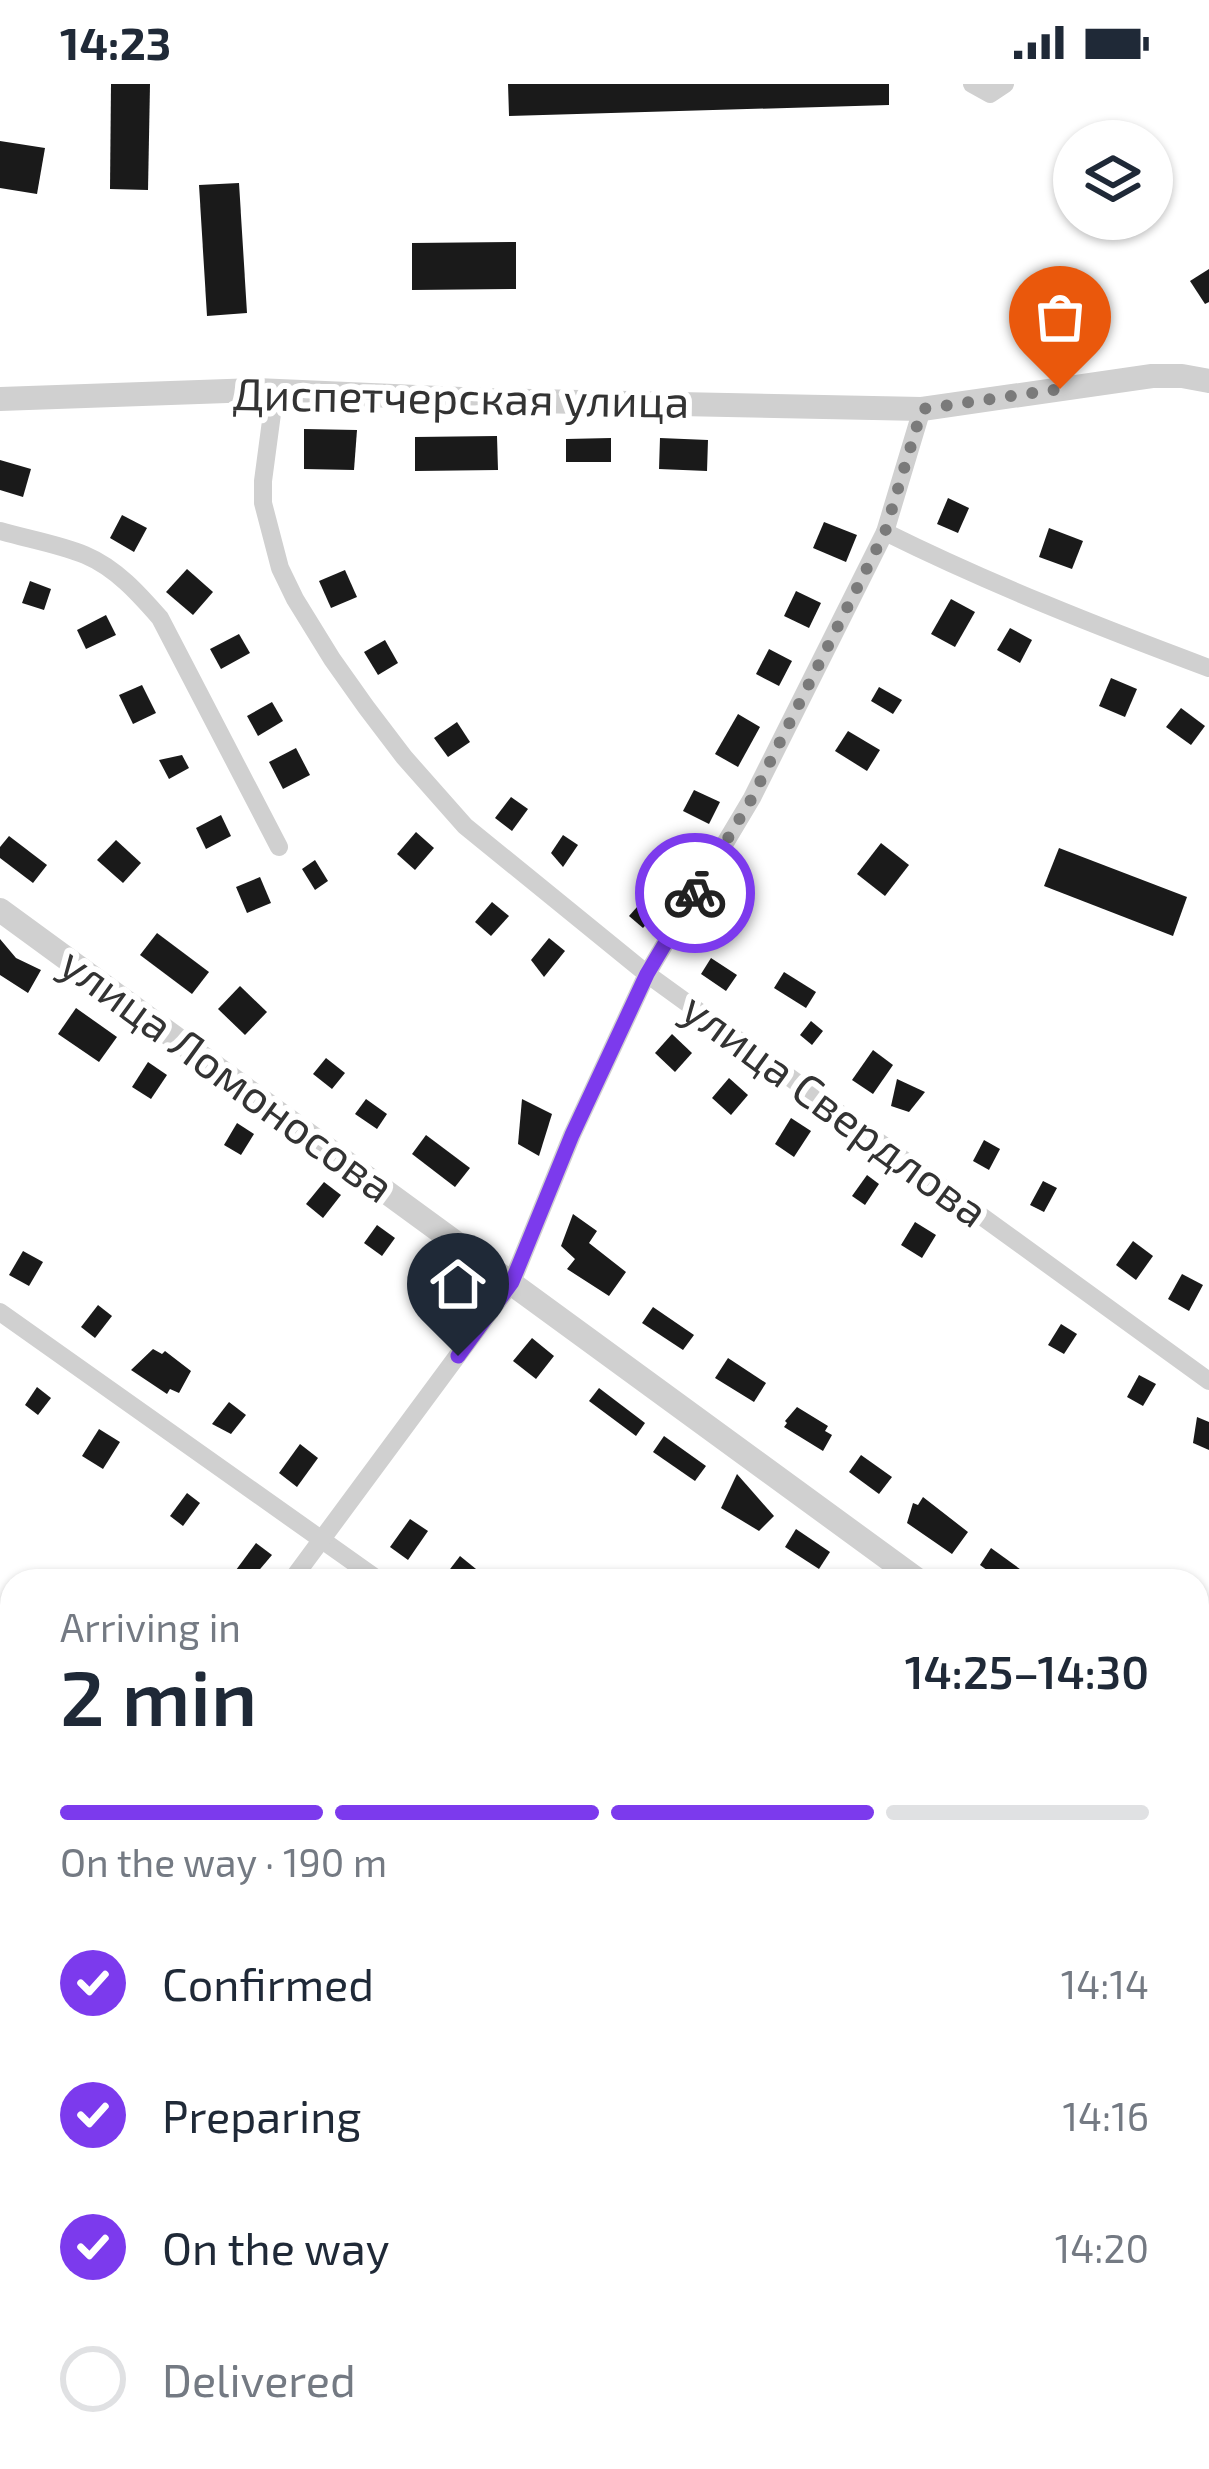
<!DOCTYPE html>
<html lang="en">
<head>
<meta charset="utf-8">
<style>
  :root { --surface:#fff; --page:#f2f2f3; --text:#1f2937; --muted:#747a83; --line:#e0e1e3; --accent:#7c3aed }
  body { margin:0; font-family:"Exo 2",sans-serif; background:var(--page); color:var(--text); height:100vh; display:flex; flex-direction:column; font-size:45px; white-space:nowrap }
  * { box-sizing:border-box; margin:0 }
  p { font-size:39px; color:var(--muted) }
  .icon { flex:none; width:66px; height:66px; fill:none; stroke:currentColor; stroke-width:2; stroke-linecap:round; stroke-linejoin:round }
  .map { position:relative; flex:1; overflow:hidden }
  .drawer { position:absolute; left:0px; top:1485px; width:1209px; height:900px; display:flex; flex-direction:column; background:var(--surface); border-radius:36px 36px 0 0; box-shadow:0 3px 9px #0004 }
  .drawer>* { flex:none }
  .buttons { position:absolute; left:1053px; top:36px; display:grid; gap:24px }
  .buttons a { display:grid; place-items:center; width:120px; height:120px; border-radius:50%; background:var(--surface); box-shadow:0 3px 9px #0004; font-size:60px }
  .pin { position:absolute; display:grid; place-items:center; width:102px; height:102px; color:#fff; margin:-123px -51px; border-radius:50% 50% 50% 0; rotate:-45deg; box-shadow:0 0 12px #0007 }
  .pin .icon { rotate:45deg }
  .courier { position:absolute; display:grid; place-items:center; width:120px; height:120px; margin:-60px; border:9px solid #7c3aed; border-radius:50%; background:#fff; color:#222; box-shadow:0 3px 15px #0007 }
  .headline em { font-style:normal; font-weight:600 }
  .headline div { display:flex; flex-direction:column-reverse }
  .headline { display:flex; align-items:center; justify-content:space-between; height:204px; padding:0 60px }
  h1 { font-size:78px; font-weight:600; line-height:90px }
  .bar { display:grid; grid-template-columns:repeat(4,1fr); gap:18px 12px; align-content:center; height:144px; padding:0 60px }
  .bar i { height:15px; border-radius:9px; background:var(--line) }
  .bar .current { background:var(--accent) }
  .bar p { grid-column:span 4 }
  ol { padding:0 60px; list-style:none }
  li { display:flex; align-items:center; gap:36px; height:132px }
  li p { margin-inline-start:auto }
  li .icon { padding:12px; border-radius:50%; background:var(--accent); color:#fff; stroke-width:4 }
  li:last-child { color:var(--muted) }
  li i { width:66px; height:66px; border:6px solid var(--line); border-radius:50% }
  .status { display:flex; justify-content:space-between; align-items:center; height:84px; padding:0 60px; background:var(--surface); direction:ltr }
  .status svg { height:33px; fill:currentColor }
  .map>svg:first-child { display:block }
  .building { fill:#1a1a1a }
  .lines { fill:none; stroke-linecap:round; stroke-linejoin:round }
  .minor { stroke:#d0d0d0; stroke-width:18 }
  .tertiary { stroke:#d0d0d0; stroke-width:24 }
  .done { stroke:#7a7a7a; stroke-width:12; stroke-dasharray:0 21.6 }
  .route { stroke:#7c3aed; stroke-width:15 }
  .labels { text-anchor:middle; stroke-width:12; stroke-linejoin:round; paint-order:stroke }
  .street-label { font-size:45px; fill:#333; stroke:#fff }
</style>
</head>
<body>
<div class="status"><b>14:23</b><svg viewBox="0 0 49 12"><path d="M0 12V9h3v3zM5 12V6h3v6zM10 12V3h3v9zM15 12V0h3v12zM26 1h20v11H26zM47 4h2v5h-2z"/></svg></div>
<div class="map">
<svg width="1209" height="2385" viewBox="0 0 1209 2385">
  <rect width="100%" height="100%" fill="#fff"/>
  <g class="building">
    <path d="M111 0H150L148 106 110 105Z"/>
    <path d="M508 0H889V21L509 32Z"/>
    <path d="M0 57 45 64 37 110 0 104Z"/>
    <path d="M239 99 247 229 207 232 199 101Z"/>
    <path d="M516 158V205L412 206V159Z"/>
    <path d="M1209 185V218L1205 220 1190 197Z"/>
    <path d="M304 345 357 346 354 386 304 385Z"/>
    <path d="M497 352 498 386 415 387V353Z"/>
    <path d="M611 354V378H566V355Z"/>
    <path d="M660 354 708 356 707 387 659 385Z"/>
    <path d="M0 376 31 385 23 413 0 406Z"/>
    <path d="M948 414 969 424 958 449 937 440Z"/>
    <path d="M122 431 147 444 134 468 110 454Z"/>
    <path d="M824 438 857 451 846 478 813 464Z"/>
    <path d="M1049 444 1083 457 1072 485 1039 473Z"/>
    <path d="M187 485 213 508 193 531 166 508Z"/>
    <path d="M345 486 357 513 331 524 319 497Z"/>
    <path d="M30 497 51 505 44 526 22 519Z"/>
    <path d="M796 507 821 519 809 544 784 532Z"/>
    <path d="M951 515 975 528 955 563 931 550Z"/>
    <path d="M106 531 116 551 86 565 77 546Z"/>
    <path d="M1010 544 1032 556 1020 579 997 566Z"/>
    <path d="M239 550 250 569 221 585 210 565Z"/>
    <path d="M385 556 398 579 378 591 364 568Z"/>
    <path d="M769 565 792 577 779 602 756 590Z"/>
    <path d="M1111 594 1137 605 1125 633 1099 622Z"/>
    <path d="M142 601 156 629 133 640 119 611Z"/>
    <path d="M879 603 902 616 893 630 871 617Z"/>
    <path d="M272 618 283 637 258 652 247 632Z"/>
    <path d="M1181 624 1205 642 1191 661 1166 643Z"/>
    <path d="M738 630 760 643 738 683 715 670Z"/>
    <path d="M457 638 470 658 448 673 434 654Z"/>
    <path d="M848 647 880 666 867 687 835 667Z"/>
    <path d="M296 664 310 691 283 705 269 678Z"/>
    <path d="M182 671 189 684 169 695 159 676Z"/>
    <path d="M694 706 720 718 709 740 683 727Z"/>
    <path d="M511 713 528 725 512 747 495 734Z"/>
    <path d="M221 731 231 752 206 765 196 744Z"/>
    <path d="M416 748 434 764 415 786 397 770Z"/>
    <path d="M563 751 578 761 563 783 551 769Z"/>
    <path d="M9 752 47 781 33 799 0 774V763Z"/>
    <path d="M116 756 141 779 123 799 97 776Z"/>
    <path d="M881 759 909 781 885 812 857 790Z"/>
    <path d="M1059 764 1187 813 1173 852 1044 802Z"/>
    <path d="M315 776 328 797 315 806 302 785Z"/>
    <path d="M260 793 271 819 247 829 236 803Z"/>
    <path d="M645 814 659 826 643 844 629 832Z"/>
    <path d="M492 818 509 832 491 852 475 838Z"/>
    <path d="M157 849 209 888 192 910 140 871Z"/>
    <path d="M549 854 565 867 544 893 531 876Z"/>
    <path d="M0 855 16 874 41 886 28 909 0 891Z"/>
    <path d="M711 874 737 891 726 907 701 890Z"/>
    <path d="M784 888 816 908 806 924 774 904Z"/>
    <path d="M240 902 267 928 245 951 218 925Z"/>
    <path d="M76 924 117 953 99 978 58 950Z"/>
    <path d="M811 937 823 947 812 961 800 951Z"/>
    <path d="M672 950 692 969 675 988 655 969Z"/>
    <path d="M873 966 893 981 873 1010 852 996Z"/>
    <path d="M326 974 345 989 332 1005 313 990Z"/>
    <path d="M148 978 167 991 151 1015 132 1003Z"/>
    <path d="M729 994 748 1011 731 1031 712 1014Z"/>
    <path d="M897 995 925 1008 909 1028 891 1022Z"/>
    <path d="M366 1015 387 1030 377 1045 355 1030Z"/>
    <path d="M522 1015 552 1030 539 1072 518 1060Z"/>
    <path d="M791 1034 811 1047 794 1073 775 1060Z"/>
    <path d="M237 1039 254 1050 241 1071 224 1061Z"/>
    <path d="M426 1051 470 1084 455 1103 412 1070Z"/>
    <path d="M984 1056 1000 1065 989 1086 973 1077Z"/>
    <path d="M867 1091 879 1100 865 1121 852 1112Z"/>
    <path d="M1043 1097 1057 1104 1044 1128 1030 1121Z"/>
    <path d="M324 1098 341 1111 323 1134 306 1120Z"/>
    <path d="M573 1130 597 1147 589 1159 626 1188 609 1212 567 1185 575 1175 561 1162Z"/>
    <path d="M915 1138 936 1151 922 1174 901 1161Z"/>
    <path d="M377 1141 395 1154 382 1172 364 1159Z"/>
    <path d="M1133 1157 1153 1172 1136 1196 1116 1181Z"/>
    <path d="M23 1167 43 1178 29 1202 9 1191Z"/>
    <path d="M447 1188 466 1204 449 1224 431 1209Z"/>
    <path d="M1182 1190 1203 1201 1189 1227 1168 1215Z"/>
    <path d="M98 1221 112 1232 95 1254 81 1243Z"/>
    <path d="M653 1223 694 1251 683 1266 642 1239Z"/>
    <path d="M1061 1240 1077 1250 1064 1270 1048 1261Z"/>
    <path d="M532 1254 554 1272 536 1295 513 1277Z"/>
    <path d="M153 1265 162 1270 165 1267 191 1287 179 1309 170 1305 167 1310 131 1286Z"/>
    <path d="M728 1274 766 1299 754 1318 715 1294Z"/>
    <path d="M1139 1291 1156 1300 1143 1322 1127 1313Z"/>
    <path d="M37 1303 51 1314 38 1331 25 1321Z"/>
    <path d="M599 1304 645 1339 636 1352 589 1317Z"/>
    <path d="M229 1318 246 1331 231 1350 212 1340Z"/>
    <path d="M797 1323 828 1342 825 1347 832 1351 823 1367 784 1343 787 1339 785 1337Z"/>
    <path d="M1197 1333 1209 1338V1366L1193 1359Z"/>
    <path d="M99 1345 120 1358 103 1385 82 1372Z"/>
    <path d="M664 1352 706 1382 695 1397 653 1368Z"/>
    <path d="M300 1360 318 1374 297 1403 279 1389Z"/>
    <path d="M861 1371 892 1393 879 1410 849 1388Z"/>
    <path d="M737 1390 774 1432 759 1447 721 1424Z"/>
    <path d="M187 1409 200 1419 183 1442 170 1432Z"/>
    <path d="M923 1413 968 1448 952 1470 907 1439 913 1419 918 1421Z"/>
    <path d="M410 1435 428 1447 408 1476 390 1463Z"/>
    <path d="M796 1445 830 1468 819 1485 785 1463Z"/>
    <path d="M256 1459 272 1471 250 1497 236 1486Z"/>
    <path d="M991 1464 1031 1493 1028 1497H1002L980 1481Z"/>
    <path d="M460 1472 476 1485 467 1497H441Z"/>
    <path d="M1197 1623 1209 1633V1655L1197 1645Z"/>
    <path d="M9 1759 12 1762V1781L5 1788 0 1784V1770Z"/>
    <path d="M1204 2115 1209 2119V2147L1197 2138V2126Z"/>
    <path d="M54 2373H96L111 2385H69Z"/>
    <path d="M761 2373H792L785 2385Z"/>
    <path d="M1027 2373H1058L1049 2385H1034L1024 2377Z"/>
  </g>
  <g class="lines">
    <g class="minor">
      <path d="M972 0 990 10 1005 0"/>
      <path d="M275 307 263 397V419L280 484 295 515 332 575 366 623 404 673 465 742 647 890 1209 1297"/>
      <path d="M0 447C28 455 58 460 85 471 116 484 139 510 160 534L279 763"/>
      <path d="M885 448C990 500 1099 543 1209 584"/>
      <path d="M0 1228 380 1497"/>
      <path d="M291 1497 512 1198 572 1051 647 890 752 714 885 448 922 325"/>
      <path d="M0 1703 12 1712"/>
      <path d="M1197 1730 1209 1713"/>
      <path d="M0 1891 12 1874"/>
      <path d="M1197 2079 1209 2088"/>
      <path d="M0 2345 12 2326"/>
      <path d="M358 2373 374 2385"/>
      <path d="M967 2373 983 2385"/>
      <path d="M0 2379 8 2385"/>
      <path d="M830 2385 831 2373"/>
    </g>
    <g class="tertiary">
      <path d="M0 315 256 306 485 316 922 325 1152 292H1182L1209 297"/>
      <path d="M0 826 919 1497"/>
      <path d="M1197 1701 1209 1710"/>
    </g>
  </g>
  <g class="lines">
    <path class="done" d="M695 809 752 714 885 448 922 325 1060 305"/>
    <path class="route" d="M458 1272 512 1198 572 1051 647 890 695 809"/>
  </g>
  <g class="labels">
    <g class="street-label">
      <text transform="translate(461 314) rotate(1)" y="16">Диспетчерская улица</text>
      <text transform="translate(227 991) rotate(36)" y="16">улица Ломоносова</text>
      <text transform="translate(835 1026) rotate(36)" y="16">улица Свердлова</text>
    </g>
  </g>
</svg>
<div class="buttons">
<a><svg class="icon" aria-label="layers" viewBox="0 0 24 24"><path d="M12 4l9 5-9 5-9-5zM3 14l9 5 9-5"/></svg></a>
</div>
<div class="pin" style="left:1060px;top:305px;background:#ea580c"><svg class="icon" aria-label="bag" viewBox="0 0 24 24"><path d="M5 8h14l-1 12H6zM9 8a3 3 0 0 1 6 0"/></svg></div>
<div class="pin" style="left:458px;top:1272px;background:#1f2937"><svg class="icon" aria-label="home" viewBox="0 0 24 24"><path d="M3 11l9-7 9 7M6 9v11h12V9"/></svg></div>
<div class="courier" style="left:695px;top:809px"><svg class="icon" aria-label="bike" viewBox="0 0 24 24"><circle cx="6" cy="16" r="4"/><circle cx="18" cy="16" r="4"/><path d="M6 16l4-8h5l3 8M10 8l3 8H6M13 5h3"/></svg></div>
<section class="drawer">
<div class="headline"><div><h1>2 min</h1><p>Arriving in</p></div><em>14:25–14:30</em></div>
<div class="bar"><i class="current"></i><i class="current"></i><i class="current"></i><i></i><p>On the way · 190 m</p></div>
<ol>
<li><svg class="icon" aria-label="check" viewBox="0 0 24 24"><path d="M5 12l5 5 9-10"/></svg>Confirmed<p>14:14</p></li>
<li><svg class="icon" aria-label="check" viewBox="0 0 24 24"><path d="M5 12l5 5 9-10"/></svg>Preparing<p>14:16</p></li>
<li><svg class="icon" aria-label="check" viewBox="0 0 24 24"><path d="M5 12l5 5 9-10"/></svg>On the way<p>14:20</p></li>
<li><i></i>Delivered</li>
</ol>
</section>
</div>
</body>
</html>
